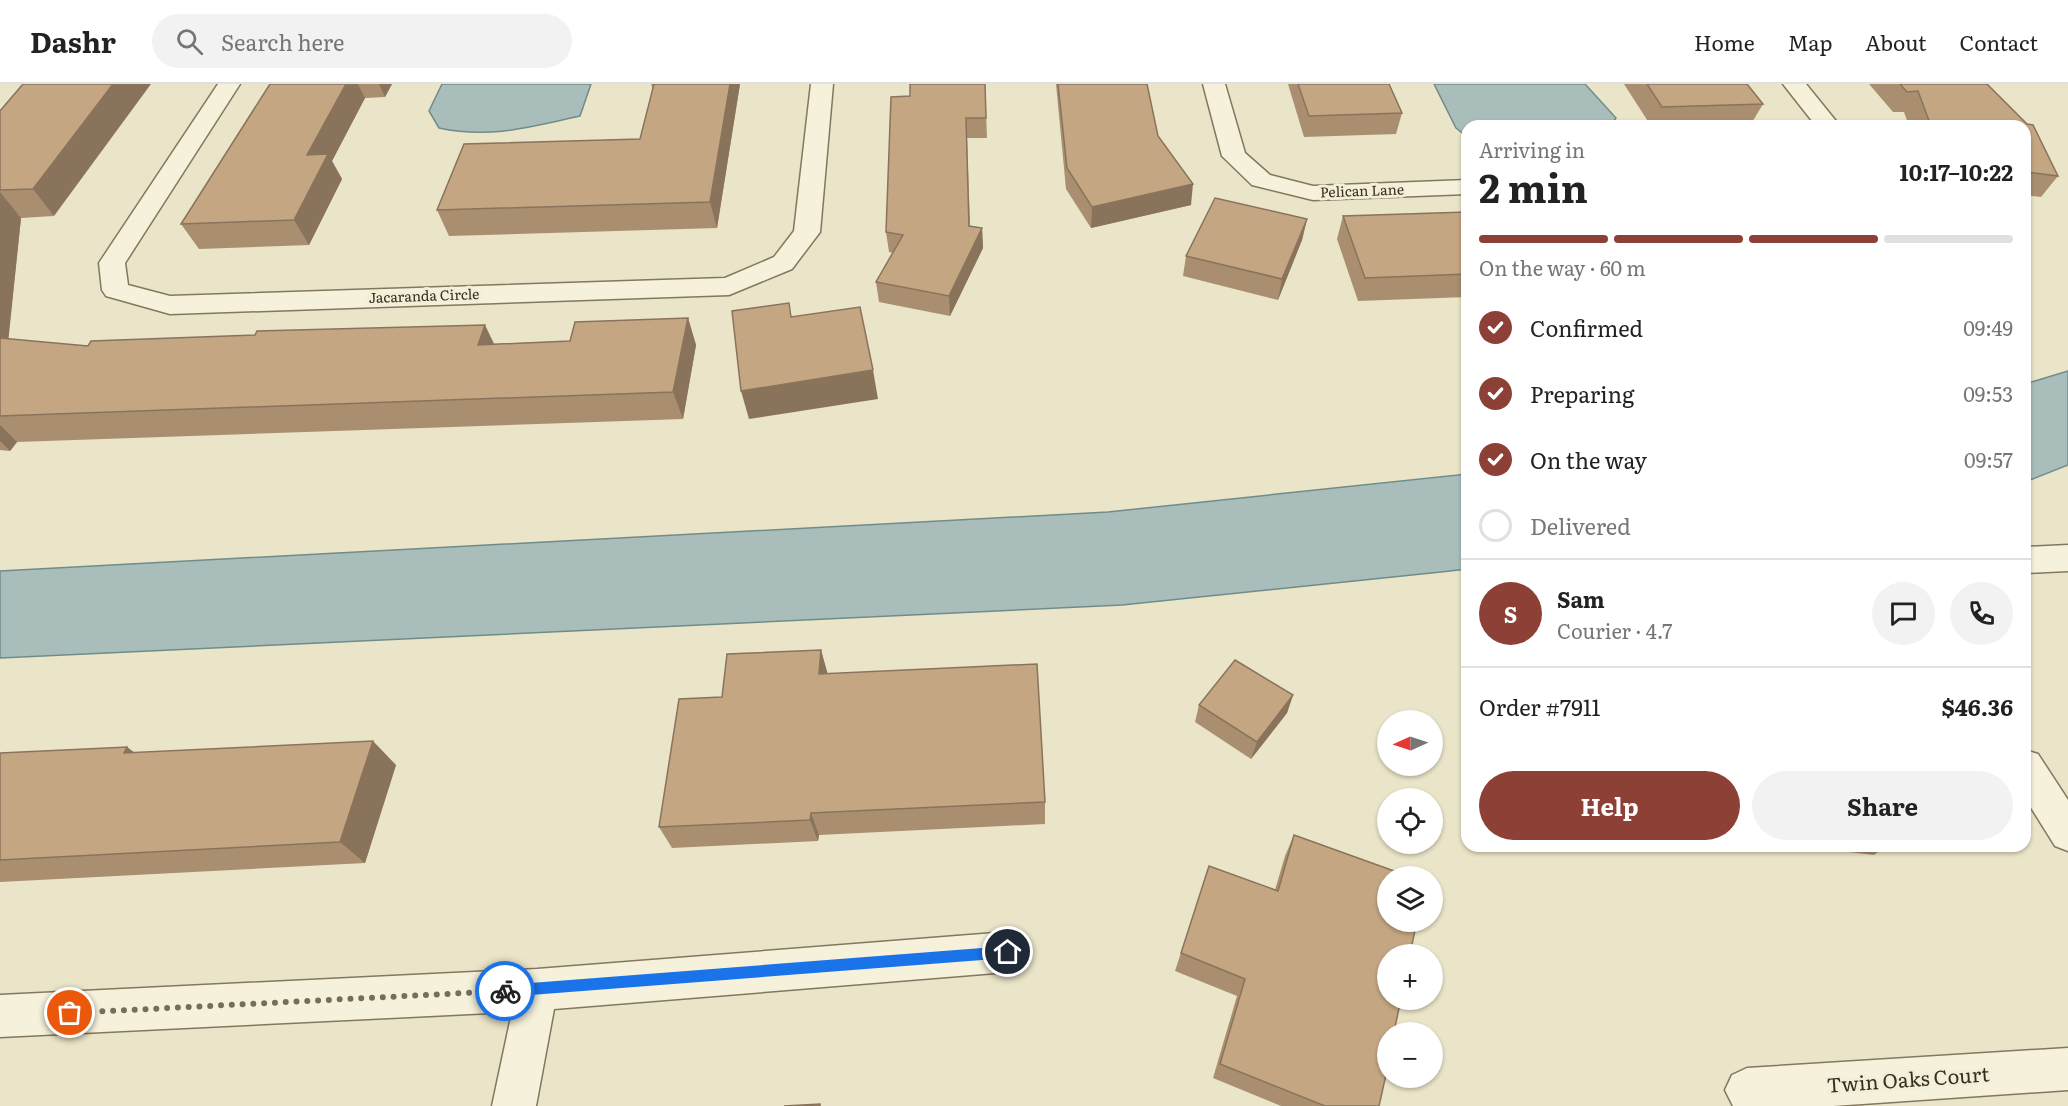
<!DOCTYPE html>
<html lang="en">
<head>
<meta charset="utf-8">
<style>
  :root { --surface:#fff; --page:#f2f2f2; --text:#222; --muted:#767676; --line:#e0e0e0; --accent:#8d4035 }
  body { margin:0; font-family:Literata,serif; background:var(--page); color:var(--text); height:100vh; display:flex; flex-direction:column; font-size:22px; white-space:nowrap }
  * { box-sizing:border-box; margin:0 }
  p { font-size:20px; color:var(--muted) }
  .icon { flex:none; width:33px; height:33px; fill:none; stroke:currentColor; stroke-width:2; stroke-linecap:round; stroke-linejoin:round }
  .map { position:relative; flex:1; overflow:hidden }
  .details { position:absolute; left:1461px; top:36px; width:570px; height:732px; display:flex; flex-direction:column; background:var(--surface); border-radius:18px; box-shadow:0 2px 4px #0004 }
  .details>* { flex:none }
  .needle { width:39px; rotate:267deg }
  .controls { position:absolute; left:1377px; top:626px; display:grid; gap:12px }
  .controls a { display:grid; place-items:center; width:66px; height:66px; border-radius:50%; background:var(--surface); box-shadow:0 2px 4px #0004; font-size:30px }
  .pin { position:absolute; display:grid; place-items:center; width:51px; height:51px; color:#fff; margin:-26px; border:3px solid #fff; border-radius:50%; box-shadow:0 2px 6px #0007 }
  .courier { position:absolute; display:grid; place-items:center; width:60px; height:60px; margin:-30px; border:4px solid #1a73e8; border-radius:50%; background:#fff; color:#222; box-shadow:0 2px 8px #0007 }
  .overview em { font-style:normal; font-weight:700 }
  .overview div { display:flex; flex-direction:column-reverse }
  .overview { display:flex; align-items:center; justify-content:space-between; height:102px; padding:0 18px }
  h1 { font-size:39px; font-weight:700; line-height:45px }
  .bar { display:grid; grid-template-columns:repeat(4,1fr); gap:9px 6px; align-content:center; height:72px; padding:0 18px }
  .bar i { height:8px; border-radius:4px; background:var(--line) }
  .bar .active { background:var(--accent) }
  .bar p { grid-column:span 4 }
  .line { display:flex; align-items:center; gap:15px; padding:0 18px; border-top:2px solid var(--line) }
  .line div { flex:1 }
  .round { display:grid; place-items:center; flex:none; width:63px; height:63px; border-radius:32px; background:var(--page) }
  ol { padding:0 18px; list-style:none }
  li { display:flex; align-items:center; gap:18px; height:66px }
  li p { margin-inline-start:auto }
  li .icon { padding:6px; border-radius:50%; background:var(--accent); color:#fff; stroke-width:4 }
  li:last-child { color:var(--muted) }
  li i { width:33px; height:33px; border:3px solid var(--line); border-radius:50% }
  .button { display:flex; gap:12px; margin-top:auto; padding:12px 18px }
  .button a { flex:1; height:69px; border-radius:36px; background:var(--accent); color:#fff; font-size:24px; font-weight:700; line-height:69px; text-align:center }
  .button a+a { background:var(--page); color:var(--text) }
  header { display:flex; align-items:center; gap:36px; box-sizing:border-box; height:84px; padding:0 30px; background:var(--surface); border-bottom:2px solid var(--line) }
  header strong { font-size:28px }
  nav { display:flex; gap:33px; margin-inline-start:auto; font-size:21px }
  .search { width:420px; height:54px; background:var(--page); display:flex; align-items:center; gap:15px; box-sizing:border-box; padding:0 21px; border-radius:33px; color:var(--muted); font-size:22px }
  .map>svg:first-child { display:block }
  .water { fill:#a9bebb; stroke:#708c89; stroke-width:1.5 }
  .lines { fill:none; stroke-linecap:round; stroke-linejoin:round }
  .minor-casing { stroke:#84775f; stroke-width:3 }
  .minor { fill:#f5f1db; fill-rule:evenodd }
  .wall { fill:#a98f70 }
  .shaded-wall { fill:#89745b }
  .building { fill:#c4a682; stroke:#89745b; stroke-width:1.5 }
  .route { fill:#1a73e8 }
  .done { stroke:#756e5b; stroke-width:6; stroke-dasharray:0 10.8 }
  .labels { text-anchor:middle; stroke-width:6; stroke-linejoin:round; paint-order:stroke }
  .far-street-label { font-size:14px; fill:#362e21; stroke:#f2eed7 }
  .near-street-label { font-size:20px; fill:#362e21; stroke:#f2eed7 }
</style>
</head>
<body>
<header>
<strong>Dashr</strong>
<div class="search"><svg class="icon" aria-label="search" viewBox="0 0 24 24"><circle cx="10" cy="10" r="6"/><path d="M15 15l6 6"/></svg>Search here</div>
<nav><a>Home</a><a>Map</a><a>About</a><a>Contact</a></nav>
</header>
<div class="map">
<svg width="2068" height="1022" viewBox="0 0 2068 1022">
  <rect width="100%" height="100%" fill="#eae4c8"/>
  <g class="water">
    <path d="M442 0H591L580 32C530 43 490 55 439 44L429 27Z"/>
    <path d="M1434 0H1585L1616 34 1611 42H1467V53L1456 44Z"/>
    <path d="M2068 287V381L2025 398V300Z"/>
    <path d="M1467 390V485L1441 488 1122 521 0 574V487L1108 428Z"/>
  </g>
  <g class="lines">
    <g class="minor-casing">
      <g id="minor">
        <path d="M218 0H240L125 179 128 201 170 212 725 194 774 173 794 147 811 0H833L820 148 792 185 729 211 170 230 106 212 102 206 99 179Z"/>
        <path d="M1203 0H1225L1245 69 1270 91 1313 102 1467 96V110L1313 116 1252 101 1222 72Z"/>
        <path d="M1783 0H1806L1840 42H1816Z"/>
        <path d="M2068 461V487L2025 489V463Z"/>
        <path d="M2025 666 2038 670 2068 716V767L2055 762 2025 714Z"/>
        <path d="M1008 848 1022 854 1028 868 1022 882 1008 888 554 925 536 1022H492L512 928 0 953V911L537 885Z"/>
        <path d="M2068 964V1006L1833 1022H1733L1725 1006 1732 991 1747 984Z"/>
      </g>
    </g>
    <use href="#minor" class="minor"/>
  </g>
  <g class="wall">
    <path d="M270 0H392L385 13 365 14 332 77 342 95 309 161 199 165 181 140Z"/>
    <path d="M651 0H740L717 144 449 152 437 126 640 55 653 6Z"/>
    <path d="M985 0 987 54H967L970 142 982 144 983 164 950 232 879 218 876 198 893 169 889 168 886 148 910 12Z"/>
    <path d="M1056 0H1147L1158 52 1191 121 1091 144 1066 105Z"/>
    <path d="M1288 0H1389L1402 29 1396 50 1304 53Z"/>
    <path d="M1624 0H1747L1763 20 1751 40 1651 42Z"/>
    <path d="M1869 0H1987L2027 40 2033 41 2058 92 2041 113 2025 111V42H1909L1904 28H1893Z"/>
    <path d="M0 27 54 132 21 134 8 255 88 262 494 260 570 257 688 234 696 261 683 335 17 358 10 367 0 366Z"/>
    <path d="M1467 128V213L1358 217 1337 155 1343 132Z"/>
    <path d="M1307 135 1302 156 1278 216 1183 192 1186 172Z"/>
    <path d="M821 566 827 589 1045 718V740L819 751 818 757 672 764 659 743 722 613Z"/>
    <path d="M1293 611 1287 629 1251 675 1195 638 1199 621Z"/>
    <path d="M134 668 396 681 365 779 0 798V669Z"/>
    <path d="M1294 751 1379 1022H1281L1213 994 1237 912 1175 887 1209 782 1275 806 1285 772Z"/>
    <path d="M1800 762H1886L1874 771Z"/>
  </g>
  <g class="shaded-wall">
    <path d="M113 0H151L54 132 33 105Z"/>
    <path d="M346 0H358L365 14 332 77 342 95 309 161 294 136 307 71Z"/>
    <path d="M379 0H392L385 13Z"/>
    <path d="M730 0H740L717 144 710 118Z"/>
    <path d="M1193 100 1191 121 1091 144 1092 123Z"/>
    <path d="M0 108 21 134 6 279 0 273Z"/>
    <path d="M1307 135 1302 156 1278 216 1282 195Z"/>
    <path d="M982 144 983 164 950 232 949 212Z"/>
    <path d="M688 234 696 261 683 335 673 308Z"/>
    <path d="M485 241 498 268 478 261Z"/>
    <path d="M873 286 878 315 749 335 741 307Z"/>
    <path d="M0 341 17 358 10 367 0 357Z"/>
    <path d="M821 566 828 591 819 590Z"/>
    <path d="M1293 611 1287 629 1251 675 1257 658Z"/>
    <path d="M373 657 396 681 365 779 340 758Z"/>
    <path d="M127 663 158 686 124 669Z"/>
    <path d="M811 729 819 751 818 757 810 736Z"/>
  </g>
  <g class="building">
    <path d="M23 0H113L33 105 0 106V27Z"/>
    <path d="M270 0H346L307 71 328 70 294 136 181 140Z"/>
    <path d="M654 0H730L710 118 437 126 464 60 640 55Z"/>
    <path d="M910 0H985L986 34H966L969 142 982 144 949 212 876 198 903 151 886 148 891 13 910 12Z"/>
    <path d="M1058 0H1147L1158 52 1193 100 1092 123 1067 84Z"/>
    <path d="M1298 0H1389L1402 29 1309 32Z"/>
    <path d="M1647 0H1747L1763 20 1662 23Z"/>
    <path d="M1900 0H1987L2027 40 2033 41 2058 92 2025 88V42H1931L1918 7 1907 8Z"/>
    <path d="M1215 114 1307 135 1282 195 1186 172Z"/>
    <path d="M1467 128V190L1365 194 1343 132Z"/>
    <path d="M789 219 791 233 860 223 873 286 741 307 732 227Z"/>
    <path d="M688 234 673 308 0 332V254L88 262 91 257 255 251 257 247 485 241 478 261 570 257 575 238Z"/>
    <path d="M821 566 819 590 1037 580 1045 718 811 729 810 736 659 743 679 615 722 613 727 570Z"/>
    <path d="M1235 576 1293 611 1257 658 1199 621Z"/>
    <path d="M373 657 340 758 0 776V669L127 663 124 669Z"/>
    <path d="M1294 751 1408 792H1388V837H1417L1410 870H1388V915H1401L1394 948H1388V982L1379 1022H1325L1220 980 1245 895 1181 869 1209 782 1278 807Z"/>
    <path d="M820 1020V1022H784Z"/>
  </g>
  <path class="route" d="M1008 862 1014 868 1008 874 505 913 499 907 505 901Z"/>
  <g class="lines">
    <path class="done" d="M70 929 505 907"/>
  </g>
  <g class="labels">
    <g class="far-street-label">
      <text transform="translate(1362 107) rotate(-2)" y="5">Pelican Lane</text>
      <text transform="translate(424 212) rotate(-2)" y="5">Jacaranda Circle</text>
    </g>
    <g class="near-street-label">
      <text transform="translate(1908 996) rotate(-4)" y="7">Twin Oaks Court</text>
    </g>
  </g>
</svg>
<div class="controls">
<a><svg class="needle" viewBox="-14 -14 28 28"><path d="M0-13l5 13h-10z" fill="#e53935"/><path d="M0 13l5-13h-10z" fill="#767676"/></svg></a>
<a><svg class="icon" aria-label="locate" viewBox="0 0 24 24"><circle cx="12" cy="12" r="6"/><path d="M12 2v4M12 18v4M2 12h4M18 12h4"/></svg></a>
<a><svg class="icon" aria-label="layers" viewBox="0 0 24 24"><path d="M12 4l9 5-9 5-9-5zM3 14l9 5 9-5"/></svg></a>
<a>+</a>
<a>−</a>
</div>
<div class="pin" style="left:70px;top:929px;background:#ea580c"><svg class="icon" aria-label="bag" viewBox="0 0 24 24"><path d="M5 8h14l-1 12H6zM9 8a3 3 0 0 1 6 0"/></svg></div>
<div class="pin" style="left:1008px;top:868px;background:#1f2937"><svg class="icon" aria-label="home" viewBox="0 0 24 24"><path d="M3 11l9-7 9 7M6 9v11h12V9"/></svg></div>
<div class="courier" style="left:505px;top:907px"><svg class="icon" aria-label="bike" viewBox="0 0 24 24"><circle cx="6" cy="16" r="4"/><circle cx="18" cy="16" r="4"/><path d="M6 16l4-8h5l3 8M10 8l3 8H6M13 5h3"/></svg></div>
<section class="details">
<div class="overview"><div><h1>2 min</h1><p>Arriving in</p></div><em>10:17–10:22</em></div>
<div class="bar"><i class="active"></i><i class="active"></i><i class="active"></i><i></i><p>On the way · 60 m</p></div>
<ol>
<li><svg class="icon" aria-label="check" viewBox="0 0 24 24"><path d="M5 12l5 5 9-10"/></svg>Confirmed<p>09:49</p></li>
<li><svg class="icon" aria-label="check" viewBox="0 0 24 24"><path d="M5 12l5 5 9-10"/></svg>Preparing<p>09:53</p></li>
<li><svg class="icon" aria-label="check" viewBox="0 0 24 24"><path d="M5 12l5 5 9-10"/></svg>On the way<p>09:57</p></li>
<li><i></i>Delivered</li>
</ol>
<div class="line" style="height:108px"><b class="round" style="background:var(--accent);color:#fff">S</b><div><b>Sam</b><p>Courier · 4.7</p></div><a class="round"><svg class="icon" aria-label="chat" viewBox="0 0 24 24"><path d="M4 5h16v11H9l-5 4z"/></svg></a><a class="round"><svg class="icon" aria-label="phone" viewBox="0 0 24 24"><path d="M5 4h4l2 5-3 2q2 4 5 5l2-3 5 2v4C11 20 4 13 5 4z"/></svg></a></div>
<div class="line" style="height:78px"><div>Order #7911</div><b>$46.36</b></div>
<div class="button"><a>Help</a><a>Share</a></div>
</section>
</div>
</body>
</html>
